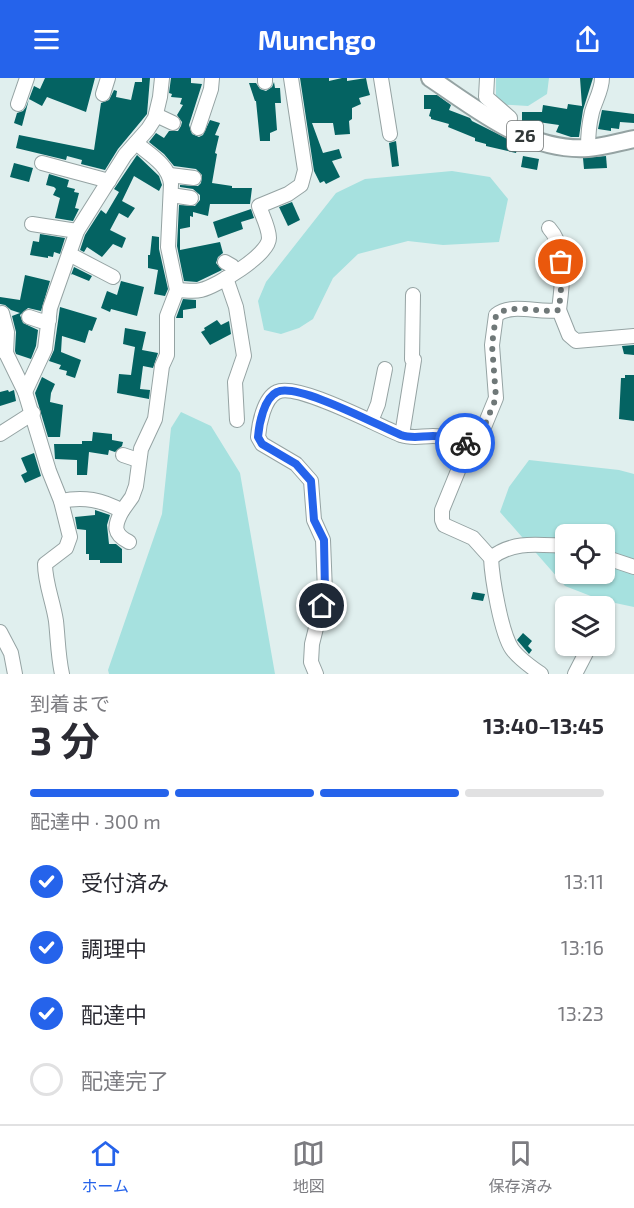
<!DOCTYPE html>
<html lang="ja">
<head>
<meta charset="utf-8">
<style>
  :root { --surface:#fff; --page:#f7f7f7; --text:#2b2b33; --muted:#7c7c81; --line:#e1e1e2; --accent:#2563eb }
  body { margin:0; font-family:"Exo 2","Noto Sans JP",sans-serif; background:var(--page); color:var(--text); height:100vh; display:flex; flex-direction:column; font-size:22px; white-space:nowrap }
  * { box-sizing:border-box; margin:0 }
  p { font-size:20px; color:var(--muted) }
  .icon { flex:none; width:33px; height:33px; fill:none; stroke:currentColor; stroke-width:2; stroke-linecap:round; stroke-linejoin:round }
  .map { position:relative; height:596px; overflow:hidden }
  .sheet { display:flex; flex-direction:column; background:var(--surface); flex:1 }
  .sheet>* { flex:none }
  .tools { position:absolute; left:555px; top:446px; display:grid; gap:12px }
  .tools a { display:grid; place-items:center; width:60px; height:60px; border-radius:9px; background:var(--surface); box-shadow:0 2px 4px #0004; font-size:30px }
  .pin { position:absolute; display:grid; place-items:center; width:51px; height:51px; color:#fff; margin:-26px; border:3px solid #fff; border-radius:50%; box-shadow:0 2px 6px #0007 }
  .courier { position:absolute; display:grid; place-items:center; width:60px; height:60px; margin:-30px; border:4px solid #2563eb; border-radius:50%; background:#fff; color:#222; box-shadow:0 2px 8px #0007 }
  .summary em { font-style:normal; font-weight:700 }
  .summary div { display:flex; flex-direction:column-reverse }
  .summary { display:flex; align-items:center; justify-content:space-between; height:102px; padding:0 30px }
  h1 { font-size:39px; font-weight:700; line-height:45px }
  .bar { display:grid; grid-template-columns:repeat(4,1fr); gap:9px 6px; align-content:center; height:72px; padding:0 30px }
  .bar i { height:8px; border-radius:4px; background:var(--line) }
  .bar .selected { background:var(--accent) }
  .bar p { grid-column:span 4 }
  ol { padding:0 30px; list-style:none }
  li { display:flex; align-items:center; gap:18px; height:66px }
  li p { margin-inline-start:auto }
  li .icon { padding:6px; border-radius:50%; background:var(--accent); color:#fff; stroke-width:4 }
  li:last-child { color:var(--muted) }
  li i { width:33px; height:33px; border:3px solid var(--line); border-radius:50% }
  header { display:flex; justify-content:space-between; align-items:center; height:78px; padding:0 30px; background:var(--accent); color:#fff; font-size:27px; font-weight:700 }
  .tabs { display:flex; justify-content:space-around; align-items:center; height:84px; border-top:2px solid var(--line); background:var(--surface); font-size:16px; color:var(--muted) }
  .tabs a { display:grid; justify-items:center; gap:3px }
  .tabs .selected { color:var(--accent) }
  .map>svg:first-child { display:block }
  .green { fill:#a6e1df; fill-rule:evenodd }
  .building { fill:#046362 }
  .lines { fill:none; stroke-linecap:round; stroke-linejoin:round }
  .minor-casing { stroke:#95a3a3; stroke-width:16 }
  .major-casing { stroke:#95a3a3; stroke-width:20 }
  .minor { stroke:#fff; stroke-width:14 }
  .major { stroke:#fff; stroke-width:16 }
  .done { stroke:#6f7878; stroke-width:6; stroke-dasharray:0 10.8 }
  .route { stroke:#2563eb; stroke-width:8 }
  .labels { text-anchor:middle; stroke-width:6; stroke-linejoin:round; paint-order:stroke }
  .shield { fill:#fff; stroke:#707474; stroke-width:1.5 }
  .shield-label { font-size:18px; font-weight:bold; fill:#323838 }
</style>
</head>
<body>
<header><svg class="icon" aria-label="menu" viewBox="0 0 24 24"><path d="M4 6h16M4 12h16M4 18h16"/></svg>Munchgo<svg class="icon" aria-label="share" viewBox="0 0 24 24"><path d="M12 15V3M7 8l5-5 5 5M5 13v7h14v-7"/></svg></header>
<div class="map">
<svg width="634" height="596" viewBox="0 0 634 596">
  <rect width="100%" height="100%" fill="#e0efee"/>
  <g class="green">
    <path d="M496 0H549L547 16 528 28 496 26Z"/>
    <path d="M452 93 490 99 508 121 499 164 443 167 408 163 358 176 333 200 313 241 299 250 281 256 264 252 258 223 266 204 336 115 365 101Z"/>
    <path d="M181 334 211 348 240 395 275 596H109L108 592 162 436 171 350Z"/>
    <path d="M529 382 619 392 634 396V529L601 522 565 508 500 434 509 409ZM566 456H604V495H566Z"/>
  </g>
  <g class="building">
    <path d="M45 0H95L86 34 47 19 42 28 29 21 22 48 14 45 17 35 23 33 26 29 34 8 40 11Z"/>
    <path d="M142 0H150L147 36 118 71 105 92 81 86 82 82 67 78 66 82 16 70 19 57 94 72 101 25 109 22 114 12 117 13 116 19 131 22 135 4H142Z"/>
    <path d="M171 0H191V5L202 6 189 47 192 56 199 59 203 57 210 42 220 45 215 57 219 58 215 75 217 76 212 105 232 108V110H252L250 126H210L208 138 193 134V139L190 138V149L180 151V172L220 164 223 175 218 179 216 185 222 192 197 204 184 203 177 168 179 127 195 128 200 122V117L193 111 180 109V107L198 108 201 105 202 97 196 91 174 88 164 76 149 64 156 55 164 60 169 53H178L181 48 182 44 177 37 183 27 180 26 182 20 171 19 172 16 169 15Z"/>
    <path d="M300 0H329V3L342 0H347V3L366 0 368 10 370 17 359 20 361 26 352 30V41L349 43 350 56 335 57 333 45H312L323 75 339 71 342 80 332 83 340 99 326 106 324 103 320 105 314 93Z"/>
    <path d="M580 0H593L583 32 579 59H571L556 54 559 47 538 44V49H531L526 47V45H522V34H542L543 27 567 31 568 26 582 28Z"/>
    <path d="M274 4 275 10H280L281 25H275L277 52 270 55V63H260L256 23H255L249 5H256L260 11 266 13 272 9Z"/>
    <path d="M424 17H437L451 27 449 32 470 40 472 43 518 66 516 75 486 68V66L475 63V60L448 49 449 46 431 41V39L429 38 431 31H424Z"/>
    <path d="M602 32 634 36V45L620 44 619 51 611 50V53L598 51Z"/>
    <path d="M396 63 399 88 392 89 389 65Z"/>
    <path d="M137 77 159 98 162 107 159 113 134 98 122 123 135 130 128 140 119 135 110 152 126 160 122 170 113 166 102 179 87 169 84 174 80 172 85 157 101 132 106 136 119 114 114 111Z"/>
    <path d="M523 78 539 81 537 92 521 89Z"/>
    <path d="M606 78 607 90 584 91 583 80Z"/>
    <path d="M14 85 33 90 29 104 10 99Z"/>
    <path d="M49 96 69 102 67 109 75 111 74 114 79 115 75 130 79 131 73 143 55 140 60 120 53 117 56 111 54 109 46 107Z"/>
    <path d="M292 124 300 142 288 148 279 129Z"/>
    <path d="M251 131 254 140 241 144 243 151 218 160 213 144Z"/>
    <path d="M40 156 65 160 60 176 54 174 53 179 48 178V180L30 177 33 163 39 164Z"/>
    <path d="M152 158 159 159V171L168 211 165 218 154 216 158 192 148 190V177H150Z"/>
    <path d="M74 189 92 198 89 203 72 196 71 197Z"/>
    <path d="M25 197 50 203 41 233 28 230 20 237 23 245 38 252 36 268 31 281 16 276 15 273 16 254 12 238 20 235 11 232 5 227 0 226V219L20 222Z"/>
    <path d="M121 203 144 209 137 238 111 231 110 234 101 230 107 213 117 217Z"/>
    <path d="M183 221 196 222V230L183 232V240H176Z"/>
    <path d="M60 229 97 240 92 253 89 252 85 265 62 258 61 274 81 282 75 300 66 297 67 293 59 291 61 287 49 283 54 272Z"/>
    <path d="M217 242 221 247 229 243 231 256 210 267 201 254 205 252 204 250Z"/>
    <path d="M125 250 146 254 142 272 158 275 153 290 143 288 140 311 150 312 149 321 117 315 119 296 131 297 135 269 123 266Z"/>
    <path d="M634 267V277L624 276 622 268Z"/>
    <path d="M625 297H634V343L619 341 621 300H625Z"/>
    <path d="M42 299 55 306 51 315 50 324 63 327 60 359H48L35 315Z"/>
    <path d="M8 312 9 314 14 312 16 323 0 328V314Z"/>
    <path d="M93 354 112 356V362L123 364 122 368 115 374 109 372 108 377 89 374 87 397H77V382L55 381 54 366H82V363H92Z"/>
    <path d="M34 375 41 398 25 405 21 397 27 394 21 380Z"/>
    <path d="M95 432 110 437 107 447 109 466H116L122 471V485H100V482H89V476H86V452L77 451 75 439 95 437Z"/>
    <path d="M473 514 485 516 483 523 471 521Z"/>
    <path d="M523 555 532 563 528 568 532 572 529 576 517 562Z"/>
  </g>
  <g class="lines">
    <g class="minor-casing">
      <g id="minor">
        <path d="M381 0 390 56"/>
        <path d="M487 0 486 19 510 40 509 50"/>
        <path d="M265 4V0"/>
        <path d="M103 16 108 0"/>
        <path d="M18 26 27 0"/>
        <path d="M156 37 173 45"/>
        <path d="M198 50 211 11 212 0"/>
        <path d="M588 70C588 58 589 46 592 34 595 23 602 12 602 0"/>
        <path d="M42 85 109 103"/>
        <path d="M170 97 194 100"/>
        <path d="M171 117 191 120"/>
        <path d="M32 146 77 153"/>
        <path d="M549 150C568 171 562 207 559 232"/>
        <path d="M69 176 113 199"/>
        <path d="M225 184 232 188 236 193"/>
        <path d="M226 200 236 229 244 278 235 304 237 342"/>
        <path d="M177 212C185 212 193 214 201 212 217 208 269 177 269 160 269 150 262 137 259 128L288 116 301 107 305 92 291 0"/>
        <path d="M2 235 7 254 6 275"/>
        <path d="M29 239 41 243 49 242"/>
        <path d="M0 271 6 275 25 314 49 393 61 423 70 459 66 470 45 486C45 505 53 523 56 543 58 561 58 578 62 596"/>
        <path d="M25 314 45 271 50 230 77 153 125 77 148 51 155 40 160 19 162 0"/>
        <path d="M371 343 378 326 385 291"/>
        <path d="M0 356 33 335"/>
        <path d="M402 357 414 282 412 281 413 217"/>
        <path d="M123 377 138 382"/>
        <path d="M61 423C84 418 102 422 122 433L132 419 136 408 141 371 155 341 162 288 167 277V238L177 212 168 169 171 106C169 87 149 76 136 65"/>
        <path d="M122 433C114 448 113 456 129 464"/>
        <path d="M604 479 634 489"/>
        <path d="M491 480C514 462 539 467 566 468"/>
        <path d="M0 554 11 575 15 596"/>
        <path d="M316 596 311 584 312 566 325 514 323 462 314 442 311 403 296 386 262 366 258 359C259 346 264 320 277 314 297 304 378 348 401 357 412 361 422 358 433 358 446 358 457 362 469 366"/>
        <path d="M541 596C531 589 519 581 512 571 501 555 492 500 491 480L473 460 444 447 442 442V432L469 366 475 362 482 354 496 320 492 267 496 237C513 224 539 236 559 232L569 257 576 263 634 258"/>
        <path d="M575 596 590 567"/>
      </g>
    </g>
    <g class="major-casing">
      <path id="major" d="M430 0C478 32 528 74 588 70 604 69 619 64 634 61"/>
    </g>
    <use href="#minor" class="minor"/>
    <use href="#major" class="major"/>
  </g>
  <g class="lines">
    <path class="done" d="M465 365 468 366 476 362 482 354 496 320 492 267 496 237C513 224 540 236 559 232L562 200 561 184"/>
    <path class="route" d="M322 528 325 514 324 462 314 442 311 403 296 386 262 366 258 359C259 346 264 320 277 314 297 304 379 348 401 357 412 361 422 358 433 358 444 358 455 361 465 365"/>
  </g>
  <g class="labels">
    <rect class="shield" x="507" y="43" width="36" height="30" rx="4.5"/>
    <g class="shield-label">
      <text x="525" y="64">26</text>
    </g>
  </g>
</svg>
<div class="tools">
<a><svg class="icon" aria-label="locate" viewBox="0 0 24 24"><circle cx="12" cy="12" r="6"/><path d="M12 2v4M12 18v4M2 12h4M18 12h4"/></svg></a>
<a><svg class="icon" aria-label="layers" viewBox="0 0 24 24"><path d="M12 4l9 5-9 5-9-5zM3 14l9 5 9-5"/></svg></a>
</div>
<div class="pin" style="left:561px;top:184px;background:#ea580c"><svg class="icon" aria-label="bag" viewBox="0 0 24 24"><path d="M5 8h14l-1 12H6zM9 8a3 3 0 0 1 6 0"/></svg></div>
<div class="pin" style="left:322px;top:528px;background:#1f2937"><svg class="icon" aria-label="home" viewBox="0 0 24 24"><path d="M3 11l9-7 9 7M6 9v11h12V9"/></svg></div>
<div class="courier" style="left:465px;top:365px"><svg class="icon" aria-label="bike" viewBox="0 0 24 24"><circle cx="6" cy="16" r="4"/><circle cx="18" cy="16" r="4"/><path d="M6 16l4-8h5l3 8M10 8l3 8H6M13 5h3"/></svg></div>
</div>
<section class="sheet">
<div class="summary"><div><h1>3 分</h1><p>到着まで</p></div><em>13:40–13:45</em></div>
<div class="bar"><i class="selected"></i><i class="selected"></i><i class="selected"></i><i></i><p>配達中 · 300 m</p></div>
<ol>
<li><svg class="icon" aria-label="check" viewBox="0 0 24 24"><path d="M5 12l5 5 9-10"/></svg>受付済み<p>13:11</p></li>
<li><svg class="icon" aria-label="check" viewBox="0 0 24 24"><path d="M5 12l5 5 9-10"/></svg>調理中<p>13:16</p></li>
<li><svg class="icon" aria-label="check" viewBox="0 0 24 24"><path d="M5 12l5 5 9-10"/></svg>配達中<p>13:23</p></li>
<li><i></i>配達完了</li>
</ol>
</section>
<nav class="tabs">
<a class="selected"><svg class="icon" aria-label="home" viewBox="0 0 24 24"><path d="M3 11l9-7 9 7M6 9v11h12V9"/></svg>ホーム</a>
<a><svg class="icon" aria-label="map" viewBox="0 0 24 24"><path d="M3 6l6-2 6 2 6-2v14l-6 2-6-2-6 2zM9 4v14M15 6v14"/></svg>地図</a>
<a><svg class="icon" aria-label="saved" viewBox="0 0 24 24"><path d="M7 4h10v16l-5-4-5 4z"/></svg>保存済み</a>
</nav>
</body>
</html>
